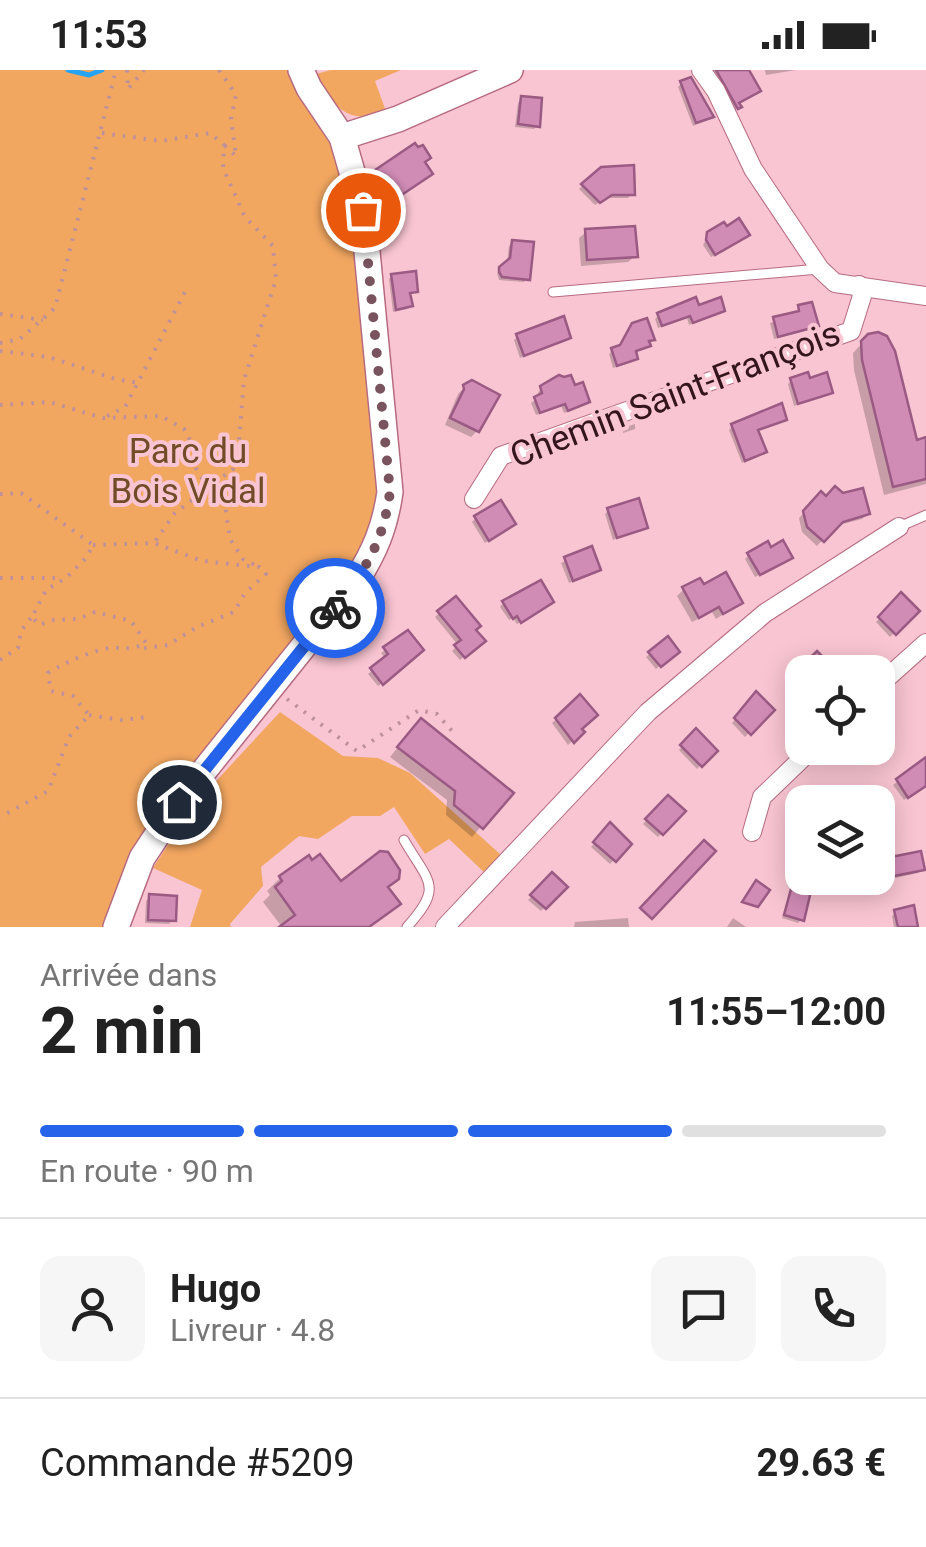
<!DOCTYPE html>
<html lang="fr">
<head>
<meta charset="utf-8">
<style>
  :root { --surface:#fff; --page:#f6f6f6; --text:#222; --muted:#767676; --line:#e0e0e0; --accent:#2563eb }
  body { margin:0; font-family:Roboto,sans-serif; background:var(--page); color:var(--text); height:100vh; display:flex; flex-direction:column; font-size:38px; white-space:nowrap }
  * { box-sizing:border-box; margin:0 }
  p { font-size:32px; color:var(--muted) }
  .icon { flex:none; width:55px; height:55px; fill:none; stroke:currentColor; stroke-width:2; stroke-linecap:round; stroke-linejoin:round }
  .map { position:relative; height:857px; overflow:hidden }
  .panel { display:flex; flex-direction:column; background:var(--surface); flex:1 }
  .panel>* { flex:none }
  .tools { position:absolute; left:785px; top:585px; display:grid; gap:20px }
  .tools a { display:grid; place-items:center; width:110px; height:110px; border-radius:20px; background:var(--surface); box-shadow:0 5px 25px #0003; font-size:50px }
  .pin { position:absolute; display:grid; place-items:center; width:85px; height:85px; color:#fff; margin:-42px; border:5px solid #fff; border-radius:50%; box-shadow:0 2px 10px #0007 }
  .courier { position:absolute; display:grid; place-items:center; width:100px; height:100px; margin:-50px; border:8px solid #2563eb; border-radius:50%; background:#fff; color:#222; box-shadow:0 2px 12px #0007 }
  .head em { font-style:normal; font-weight:700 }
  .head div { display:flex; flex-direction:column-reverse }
  .head { display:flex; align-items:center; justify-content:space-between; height:170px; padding:0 40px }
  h1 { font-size:65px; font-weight:700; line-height:75px }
  .bar { display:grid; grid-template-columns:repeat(4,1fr); gap:15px 10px; align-content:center; height:120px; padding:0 40px }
  .bar i { height:12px; border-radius:8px; background:var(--line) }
  .bar .current { background:var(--accent) }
  .bar p { grid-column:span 4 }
  .line { display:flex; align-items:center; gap:25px; padding:0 40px; border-top:2px solid var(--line) }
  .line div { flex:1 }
  .round { display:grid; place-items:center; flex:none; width:105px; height:105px; border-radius:20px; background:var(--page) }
  .status { display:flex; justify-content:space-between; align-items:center; height:70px; padding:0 50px; background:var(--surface); direction:ltr }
  .status svg { height:28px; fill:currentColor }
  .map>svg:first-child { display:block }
  .green { fill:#f2a761 }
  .shadow { fill:#0003 }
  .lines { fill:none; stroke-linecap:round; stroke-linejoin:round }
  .stream { stroke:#27a4f1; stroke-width:5 }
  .building { fill:#d18cb6; stroke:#9a5a83; stroke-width:2.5 }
  .lane-casing { stroke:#b76a80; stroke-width:11 }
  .street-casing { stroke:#b76a80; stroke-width:20 }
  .secondary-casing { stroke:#b76a80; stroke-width:28 }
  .path { stroke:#bd909b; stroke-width:4; stroke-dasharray:2.5 8; stroke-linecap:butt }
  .lane { stroke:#fff; stroke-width:9 }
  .street { stroke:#fff; stroke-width:18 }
  .secondary { stroke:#fff; stroke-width:25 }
  .done { stroke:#79535d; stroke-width:10; stroke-dasharray:0 18 }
  .route { stroke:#2563eb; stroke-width:12 }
  .labels { text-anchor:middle; stroke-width:8; stroke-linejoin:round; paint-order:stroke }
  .street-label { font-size:35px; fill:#34151e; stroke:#f9c5d2 }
  .park-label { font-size:35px; fill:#724b27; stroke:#f9c5d2 }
</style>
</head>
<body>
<div class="status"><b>11:53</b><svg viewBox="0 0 49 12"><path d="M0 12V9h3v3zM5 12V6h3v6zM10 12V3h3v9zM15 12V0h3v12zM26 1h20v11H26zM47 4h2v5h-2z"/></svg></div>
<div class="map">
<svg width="926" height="857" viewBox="0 0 926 857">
  <rect width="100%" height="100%" fill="#f9c5d2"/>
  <g class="green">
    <path d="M0 0H297L333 68 357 151 378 432 371 470 344 512 134 782 103 857H0Z"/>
    <path d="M331 0H401L375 11 387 44C345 53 335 39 316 4Z"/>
    <path d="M280 642 343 686 378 688 410 703 500 784 486 804 449 769 425 784 394 737 380 746H352L318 769 299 766 261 797 263 816 230 854 231 857H190L202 820 153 798 194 735Z"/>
  </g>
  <g class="shadow">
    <path d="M704 0H732L753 23 737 34 738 37 732 43Z"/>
    <path d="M765 0H796L766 5Z"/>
    <path d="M682 13 711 47 708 50 693 56 678 17Z"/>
    <path d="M522 29 538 55 534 59 515 57 518 33Z"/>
    <path d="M422 93 424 110 384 136 367 110 373 104Z"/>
    <path d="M602 99 632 124 628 128H606L595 135 579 119Z"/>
    <path d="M586 162 635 186 628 192 581 196 579 168Z"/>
    <path d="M709 164 743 168 711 187 703 175Z"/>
    <path d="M513 172 528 208 524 212 499 210 497 203 507 193 509 176Z"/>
    <path d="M392 206 416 221 408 225 411 235 407 239 393 242 389 209Z"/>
    <path d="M697 238 723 241 689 255 687 248 658 258 655 249 659 245Z"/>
    <path d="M799 238 816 255 812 259 774 269 770 253 796 245Z"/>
    <path d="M518 266 568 267 520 288 514 270Z"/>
    <path d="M869 266 915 373 926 370V414L884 425 854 300 853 283Z"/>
    <path d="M652 269 645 279 634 283 636 288 632 292 613 298 609 284 612 281Z"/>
    <path d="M792 310 809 311 830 322 794 336 788 314Z"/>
    <path d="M465 317 477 361 471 367 445 355 458 324Z"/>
    <path d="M574 318 587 332 584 335 564 343 561 336 536 345 531 333 539 327 538 322 542 319Z"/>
    <path d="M784 349 756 361 764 382 742 393 729 360 733 356Z"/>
    <path d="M635 354V359L623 363V358Z"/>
    <path d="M821 425 868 444 862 449 835 456 817 476 802 462 799 448Z"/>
    <path d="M609 440 645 457 613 470 605 444Z"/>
    <path d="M476 448 509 458 485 473 472 452Z"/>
    <path d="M591 479 598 499 569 513 561 493Z"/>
    <path d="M749 485 786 491 755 507 745 489Z"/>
    <path d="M703 518 740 533 716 549 712 542 692 552 677 526 684 519Z"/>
    <path d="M901 526 916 541 890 567 876 552Z"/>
    <path d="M455 529 482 570 460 590 452 581 458 575 435 547Z"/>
    <path d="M503 533 547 535 517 554 513 548 509 550 500 537Z"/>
    <path d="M408 564 421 580 378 616 368 604 386 589 381 583Z"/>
    <path d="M667 570 677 581 656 599 646 587Z"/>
    <path d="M817 585 830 598 824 602H802V622L798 626 787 613Z"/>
    <path d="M756 625 771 640 745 667 732 653Z"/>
    <path d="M580 628 579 659 582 662 568 675 552 653Z"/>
    <path d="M412 660 510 723 472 767 446 745 447 730 390 687Z"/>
    <path d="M696 662 714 681 697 699 679 680Z"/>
    <path d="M924 692 926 715 904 730 893 715Z"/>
    <path d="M668 728 682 741 658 767 643 754Z"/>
    <path d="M878 737 885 749 878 755Z"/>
    <path d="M610 756 628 775 610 794 591 777Z"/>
    <path d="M892 789 922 799 918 803 891 809 888 793Z"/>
    <path d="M800 795 802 796V808H812L802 849 798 853 782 848Z"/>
    <path d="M552 806 564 817 541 841 528 830Z"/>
    <path d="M280 808 386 819 398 833 370 857H282L263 832 270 825 267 821Z"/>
    <path d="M150 827 173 850 169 854 145 853 146 831Z"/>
    <path d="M896 842 915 857H894L892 846Z"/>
    <path d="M628 848 629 857H574L575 852Z"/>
    <path d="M733 848 746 857H727Z"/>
  </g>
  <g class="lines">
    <path class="stream" d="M68 0 89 5 102 0"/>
  </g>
  <g class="building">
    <path d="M716 0H749L761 21 739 33 742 37 738 39Z"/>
    <path d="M691 7 714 47 696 53 680 11Z"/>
    <path d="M521 26 542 28 540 57 518 54Z"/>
    <path d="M415 73 418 77 423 75 431 88 425 92 433 104 391 132 372 102Z"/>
    <path d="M634 95 635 125H612L600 133 581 114 601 97Z"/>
    <path d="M739 148 750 165 715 185 706 170 707 162 724 152 727 156Z"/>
    <path d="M635 156 638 187 587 190 585 159Z"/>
    <path d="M512 170 534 172 530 210 502 207 499 202V197L510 188Z"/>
    <path d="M416 201 418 222 410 223 413 236 396 240 391 204Z"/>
    <path d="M696 227 699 235 721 227 725 241 693 253 690 246 662 256 657 243Z"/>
    <path d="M812 232 819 256 778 267 773 247 799 241 798 235Z"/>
    <path d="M564 246 571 268 524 286 516 264Z"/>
    <path d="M647 248 655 270 649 271 651 276 636 281 638 289 617 296 611 278 620 275 632 253Z"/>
    <path d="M878 262 887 266 895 281 917 370 926 367V409L893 417 862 290 861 271 868 264Z"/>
    <path d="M808 302 810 308 827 302 833 323 798 334 790 308Z"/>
    <path d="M559 305 564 307 571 305 575 315 583 312 590 332 568 341 565 334 540 343 534 327 542 323 540 316Z"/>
    <path d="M472 310 500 325 479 362 450 348 464 319 463 315Z"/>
    <path d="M782 333 787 350 758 360 767 382 745 391 731 354Z"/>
    <path d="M835 416 843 423 863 418 870 444 843 452 824 472 807 457 803 441 821 421 826 426Z"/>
    <path d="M639 428 648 458 617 468 607 438Z"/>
    <path d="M501 430 516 454 489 471 474 446Z"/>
    <path d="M783 470 793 488 760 505 747 483 768 471 771 477Z"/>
    <path d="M592 476 601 500 573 511 564 487Z"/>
    <path d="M726 502 743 533 723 544 719 537 699 548 682 517 700 508 704 514Z"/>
    <path d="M541 510 554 532 521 553 517 546 513 549 502 531Z"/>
    <path d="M901 522 920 541 896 565 878 547Z"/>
    <path d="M456 526 481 556 476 560 486 571 465 588 454 575 461 570 437 541Z"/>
    <path d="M408 560 424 580 383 615 370 598 388 584 383 577Z"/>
    <path d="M668 566 680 582 661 597 648 582Z"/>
    <path d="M817 581 838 602H795Z"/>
    <path d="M756 621 775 640 751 665 734 648Z"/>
    <path d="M580 624 598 645 582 659 585 662 574 673 555 648Z"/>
    <path d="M421 648 514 723 483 759 454 735 455 721 397 677Z"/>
    <path d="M696 658 718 681 702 697 680 675Z"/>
    <path d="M926 687V716L908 728 896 709Z"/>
    <path d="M668 725 686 741 663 765 645 749Z"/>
    <path d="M610 752 632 774 616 792 593 772Z"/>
    <path d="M704 770 716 781 652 849 640 838Z"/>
    <path d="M380 781 388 782 400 800 399 809 388 817 401 834 369 857H279L295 845 275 817 282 811 279 806 309 785 312 790 320 784 341 811Z"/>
    <path d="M921 781 925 800 894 806 891 787Z"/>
    <path d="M552 802 568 817 546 839 530 825Z"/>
    <path d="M794 808H814L804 851 784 845Z"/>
    <path d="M756 810 770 820 758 837 742 832Z"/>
    <path d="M149 824 177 826 176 851 148 850Z"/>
    <path d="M914 835 918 857H898L894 840Z"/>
  </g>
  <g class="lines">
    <g class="lane-casing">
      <g id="lane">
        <path d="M553 222 819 199"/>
        <path d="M899 457 926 445"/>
        <path d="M404 770C429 813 444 816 407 857"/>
      </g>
    </g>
    <g class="street-casing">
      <g id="street">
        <path d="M701 0 716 21 753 99 820 199 835 213 926 226"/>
        <path d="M474 429 501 386 851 261 862 226 859 215"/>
        <path d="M878 616 926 573"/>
        <path d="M752 762 762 727 813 678"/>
        <path d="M445 857 648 642 765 543 899 457"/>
      </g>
    </g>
    <g class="secondary-casing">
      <g id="secondary">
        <path d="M301 0 309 18 342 67 398 49 510 0"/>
        <path d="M116 857 142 788 179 732 356 511C375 481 385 457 390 422L363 140 342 67"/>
      </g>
    </g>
    <g class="path">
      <path d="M127 0 128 19 144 0"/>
      <path d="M219 0 236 25 231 49 236 86 224 75"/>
      <path d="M102 63 161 71 210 63 224 75 223 98 245 147 273 176 276 209 244 310 239 372 233 399 175 443 154 473"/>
      <path d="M0 244 43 250"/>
      <path d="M0 273 20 269 55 238 116 0"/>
      <path d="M0 281 49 287 115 309 140 313"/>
      <path d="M0 335 49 332 103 348 161 346 184 359 193 376 196 398 208 418 225 435 230 469 243 489 259 497"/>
      <path d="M107 346 125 337 187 218"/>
      <path d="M0 424 21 423 93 475 86 488 66 508 46 520 32 547 39 555 54 550 78 549 95 542 131 551 146 573C125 583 123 575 104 579 84 584 66 592 48 603L51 621 73 626 89 645 69 667 48 721 0 747"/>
      <path d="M93 475 154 473 202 491 259 497 266 504 245 523 234 542 197 557 168 575 138 579"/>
      <path d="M0 508H62"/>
      <path d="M0 590 18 578 21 561 31 548"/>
      <path d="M287 629 357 681 419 640 437 644 452 661"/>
      <path d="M89 645 121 650 148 647"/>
    </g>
    <use href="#lane" class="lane"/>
    <use href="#street" class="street"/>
    <use href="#secondary" class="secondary"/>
  </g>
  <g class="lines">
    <path class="done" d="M335 538C367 498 383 472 390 422L363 140"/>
    <path class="route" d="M179 732 335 538"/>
  </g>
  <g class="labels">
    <g class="street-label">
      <text transform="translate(675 324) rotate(-21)" y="12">Chemin Saint-François</text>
    </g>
    <g class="park-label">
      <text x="188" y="393">Parc du<tspan x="188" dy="40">Bois Vidal</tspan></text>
    </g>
  </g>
</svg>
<div class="tools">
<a><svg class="icon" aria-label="locate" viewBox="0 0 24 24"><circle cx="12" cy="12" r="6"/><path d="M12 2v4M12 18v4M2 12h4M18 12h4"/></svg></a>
<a><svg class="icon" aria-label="layers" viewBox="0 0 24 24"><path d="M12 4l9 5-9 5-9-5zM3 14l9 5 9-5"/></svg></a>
</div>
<div class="pin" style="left:363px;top:140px;background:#ea580c"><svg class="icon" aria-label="bag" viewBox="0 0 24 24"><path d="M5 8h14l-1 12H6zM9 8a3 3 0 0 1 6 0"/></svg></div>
<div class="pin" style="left:179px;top:732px;background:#1f2937"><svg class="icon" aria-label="home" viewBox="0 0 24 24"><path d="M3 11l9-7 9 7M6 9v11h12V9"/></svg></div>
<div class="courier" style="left:335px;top:538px"><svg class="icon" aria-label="bike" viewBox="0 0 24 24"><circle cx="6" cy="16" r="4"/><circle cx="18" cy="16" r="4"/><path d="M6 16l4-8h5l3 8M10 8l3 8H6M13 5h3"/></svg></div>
</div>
<section class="panel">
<div class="head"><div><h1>2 min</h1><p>Arrivée dans</p></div><em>11:55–12:00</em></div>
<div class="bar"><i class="current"></i><i class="current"></i><i class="current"></i><i></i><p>En route · 90 m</p></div>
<div class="line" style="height:180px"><a class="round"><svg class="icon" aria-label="person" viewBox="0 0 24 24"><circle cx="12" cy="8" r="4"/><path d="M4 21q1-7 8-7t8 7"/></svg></a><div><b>Hugo</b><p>Livreur · 4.8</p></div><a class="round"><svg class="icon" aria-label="chat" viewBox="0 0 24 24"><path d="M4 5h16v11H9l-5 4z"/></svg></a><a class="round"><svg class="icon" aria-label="phone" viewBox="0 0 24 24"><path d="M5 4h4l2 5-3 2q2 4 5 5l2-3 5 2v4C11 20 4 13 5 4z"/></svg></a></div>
<div class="line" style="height:130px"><div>Commande #5209</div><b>29.63 €</b></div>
</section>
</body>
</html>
